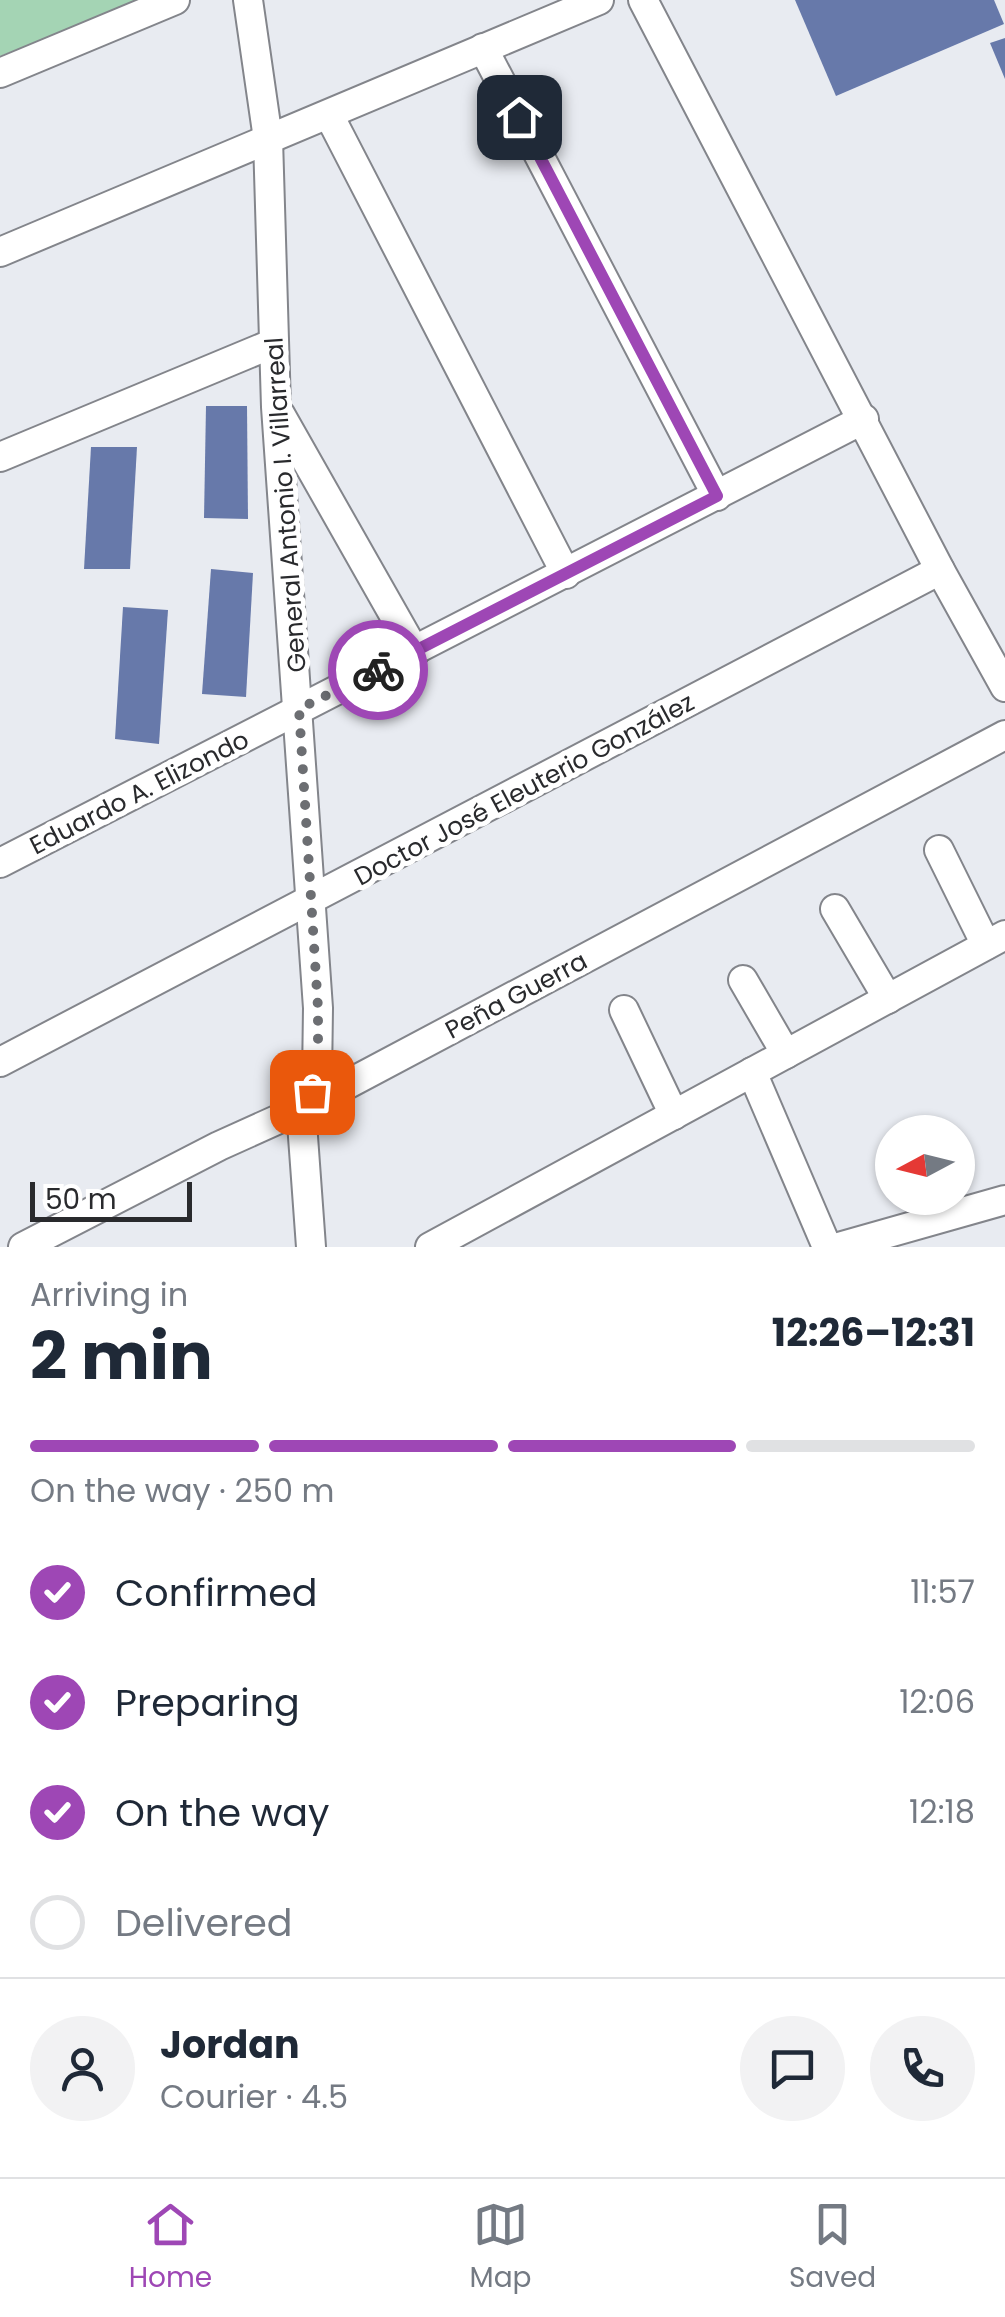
<!DOCTYPE html>
<html lang="en">
<head>
<meta charset="utf-8">
<style>
  :root { --surface:#fff; --page:#f2f2f3; --text:#1f2937; --muted:#747a83; --line:#e0e1e3; --accent:#9e47b5 }
  body { margin:0; font-family:Poppins,sans-serif; background:var(--page); color:var(--text); height:100vh; display:flex; flex-direction:column; font-size:38px; white-space:nowrap }
  * { box-sizing:border-box; margin:0 }
  p { font-size:32px; color:var(--muted) }
  .icon { flex:none; width:55px; height:55px; fill:none; stroke:currentColor; stroke-width:2; stroke-linecap:round; stroke-linejoin:round }
  .map { position:relative; height:1247px; overflow:hidden }
  .details { display:flex; flex-direction:column; background:var(--surface); flex:1 }
  .details>* { flex:none }
  .needle { width:65px; rotate:263deg }
  .tools { position:absolute; left:875px; top:1115px; display:grid; gap:20px }
  .tools a { display:grid; place-items:center; width:100px; height:100px; border-radius:50%; background:var(--surface); box-shadow:0 2px 8px #0004; font-size:50px }
  .scale { position:absolute; left:30px; bottom:25px; width:162px; box-sizing:border-box; padding-left:10px; border:5px solid #292a2d; border-top:0; font-size:28px; line-height:35px; white-space:nowrap; color:#292a2d; -webkit-text-stroke:8px #fff; paint-order:stroke }
  .pin { position:absolute; display:grid; place-items:center; width:85px; height:85px; color:#fff; margin:-42px; border-radius:20px; box-shadow:0 5px 15px #0006 }
  .courier { position:absolute; display:grid; place-items:center; width:100px; height:100px; margin:-50px; border:8px solid #9e47b5; border-radius:50%; background:#fff; color:#222; box-shadow:0 2px 12px #0007 }
  .overview em { font-style:normal; font-weight:700 }
  .overview div { display:flex; flex-direction:column-reverse }
  .overview { display:flex; align-items:center; justify-content:space-between; height:170px; padding:0 30px }
  h1 { font-size:65px; font-weight:700; line-height:75px }
  .bar { display:grid; grid-template-columns:repeat(4,1fr); gap:15px 10px; align-content:center; height:120px; padding:0 30px }
  .bar i { height:12px; border-radius:8px; background:var(--line) }
  .bar .current { background:var(--accent) }
  .bar p { grid-column:span 4 }
  .line { display:flex; align-items:center; gap:25px; padding:0 30px; border-top:2px solid var(--line) }
  .line div { flex:1 }
  .round { display:grid; place-items:center; flex:none; width:105px; height:105px; border-radius:52px; background:var(--page) }
  ol { padding:0 30px; list-style:none }
  li { display:flex; align-items:center; gap:30px; height:110px }
  li p { margin-inline-start:auto }
  li .icon { padding:10px; border-radius:50%; background:var(--accent); color:#fff; stroke-width:4 }
  li:last-child { color:var(--muted) }
  li i { width:55px; height:55px; border:5px solid var(--line); border-radius:50% }
  .tabs { display:flex; justify-content:space-around; align-items:center; height:140px; border-top:2px solid var(--line); background:var(--surface); font-size:28px; color:var(--muted) }
  .tabs a { display:grid; justify-items:center; gap:5px }
  .tabs .current { color:var(--accent) }
  .map>svg:first-child { display:block }
  .green { fill:#a4d4b4 }
  .building { fill:#6779aa }
  .lines { fill:none; stroke-linecap:round; stroke-linejoin:round }
  .minor-casing { stroke:#83858b; stroke-width:32 }
  .minor { stroke:#fff; stroke-width:28 }
  .done { stroke:#6c6e72; stroke-width:10; stroke-dasharray:0 18 }
  .route { stroke:#9e47b5; stroke-width:12 }
  .labels { text-anchor:middle; stroke-width:10; stroke-linejoin:round; paint-order:stroke }
  .street-label { font-size:25px; fill:#292a2d; stroke:#fff }
</style>
</head>
<body>
<div class="map">
<svg width="1005" height="1247" viewBox="0 0 1005 1247">
  <rect width="100%" height="100%" fill="#e8ebf1"/>
  <path class="green" d="M0 0H143L0 56Z"/>
  <g class="building">
    <path d="M795 0H994L1004 24 836 96Z"/>
    <path d="M1005 38V79L990 43Z"/>
    <path d="M206 406H247L248 519 204 518Z"/>
    <path d="M91 447H137L130 569H84Z"/>
    <path d="M211 569 253 573 246 697 202 694Z"/>
    <path d="M123 607 168 610 159 744 115 739Z"/>
  </g>
  <g class="lines">
    <g class="minor-casing">
      <g id="minor">
        <path d="M248 0 268 139 276 407 318 1008 317 1078 301 1109 311 1247"/>
        <path d="M643 0 940 570 1005 687"/>
        <path d="M483 48 717 496"/>
        <path d="M0 73 175 0"/>
        <path d="M329 115 566 574"/>
        <path d="M0 252 599 0"/>
        <path d="M280 414 415 652"/>
        <path d="M0 457 274 343"/>
        <path d="M939 850 986 945"/>
        <path d="M0 863 864 419"/>
        <path d="M835 909 888 999"/>
        <path d="M743 980 786 1054"/>
        <path d="M624 1010 674 1115"/>
        <path d="M0 1062 940 570"/>
        <path d="M752 1072 827 1247"/>
        <path d="M23 1247 219 1146 301 1109 1005 735"/>
        <path d="M430 1247 1005 935"/>
        <path d="M839 1247 1005 1200"/>
      </g>
    </g>
    <use href="#minor" class="minor"/>
  </g>
  <g class="lines">
    <path class="done" d="M312 1092 318 1065V1008L299 709 378 670"/>
    <path class="route" d="M378 670 717 496 519 117"/>
  </g>
  <g class="labels">
    <g class="street-label">
      <text transform="translate(285 505) rotate(-94)" y="9">General Antonio I. Villarreal</text>
      <text transform="translate(524 789) rotate(-28)" y="9">Doctor José Eleuterio González</text>
      <text transform="translate(139 792) rotate(-27)" y="9">Eduardo A. Elizondo</text>
      <text transform="translate(516 995) rotate(-28)" y="9">Peña Guerra</text>
    </g>
  </g>
</svg>
<div class="tools">
<a><svg class="needle" viewBox="-14 -14 28 28"><path d="M0-13l5 13h-10z" fill="#e53935"/><path d="M0 13l5-13h-10z" fill="#747a83"/></svg></a>
</div>
<div class="scale">50 m</div>
<div class="pin" style="left:312px;top:1092px;background:#ea580c"><svg class="icon" aria-label="bag" viewBox="0 0 24 24"><path d="M5 8h14l-1 12H6zM9 8a3 3 0 0 1 6 0"/></svg></div>
<div class="pin" style="left:519px;top:117px;background:#1f2937"><svg class="icon" aria-label="home" viewBox="0 0 24 24"><path d="M3 11l9-7 9 7M6 9v11h12V9"/></svg></div>
<div class="courier" style="left:378px;top:670px"><svg class="icon" aria-label="bike" viewBox="0 0 24 24"><circle cx="6" cy="16" r="4"/><circle cx="18" cy="16" r="4"/><path d="M6 16l4-8h5l3 8M10 8l3 8H6M13 5h3"/></svg></div>
</div>
<section class="details">
<div class="overview"><div><h1>2 min</h1><p>Arriving in</p></div><em>12:26–12:31</em></div>
<div class="bar"><i class="current"></i><i class="current"></i><i class="current"></i><i></i><p>On the way · 250 m</p></div>
<ol>
<li><svg class="icon" aria-label="check" viewBox="0 0 24 24"><path d="M5 12l5 5 9-10"/></svg>Confirmed<p>11:57</p></li>
<li><svg class="icon" aria-label="check" viewBox="0 0 24 24"><path d="M5 12l5 5 9-10"/></svg>Preparing<p>12:06</p></li>
<li><svg class="icon" aria-label="check" viewBox="0 0 24 24"><path d="M5 12l5 5 9-10"/></svg>On the way<p>12:18</p></li>
<li><i></i>Delivered</li>
</ol>
<div class="line" style="height:180px"><a class="round"><svg class="icon" aria-label="person" viewBox="0 0 24 24"><circle cx="12" cy="8" r="4"/><path d="M4 21q1-7 8-7t8 7"/></svg></a><div><b>Jordan</b><p>Courier · 4.5</p></div><a class="round"><svg class="icon" aria-label="chat" viewBox="0 0 24 24"><path d="M4 5h16v11H9l-5 4z"/></svg></a><a class="round"><svg class="icon" aria-label="phone" viewBox="0 0 24 24"><path d="M5 4h4l2 5-3 2q2 4 5 5l2-3 5 2v4C11 20 4 13 5 4z"/></svg></a></div>
</section>
<nav class="tabs">
<a class="current"><svg class="icon" aria-label="home" viewBox="0 0 24 24"><path d="M3 11l9-7 9 7M6 9v11h12V9"/></svg>Home</a>
<a><svg class="icon" aria-label="map" viewBox="0 0 24 24"><path d="M3 6l6-2 6 2 6-2v14l-6 2-6-2-6 2zM9 4v14M15 6v14"/></svg>Map</a>
<a><svg class="icon" aria-label="saved" viewBox="0 0 24 24"><path d="M7 4h10v16l-5-4-5 4z"/></svg>Saved</a>
</nav>
</body>
</html>
